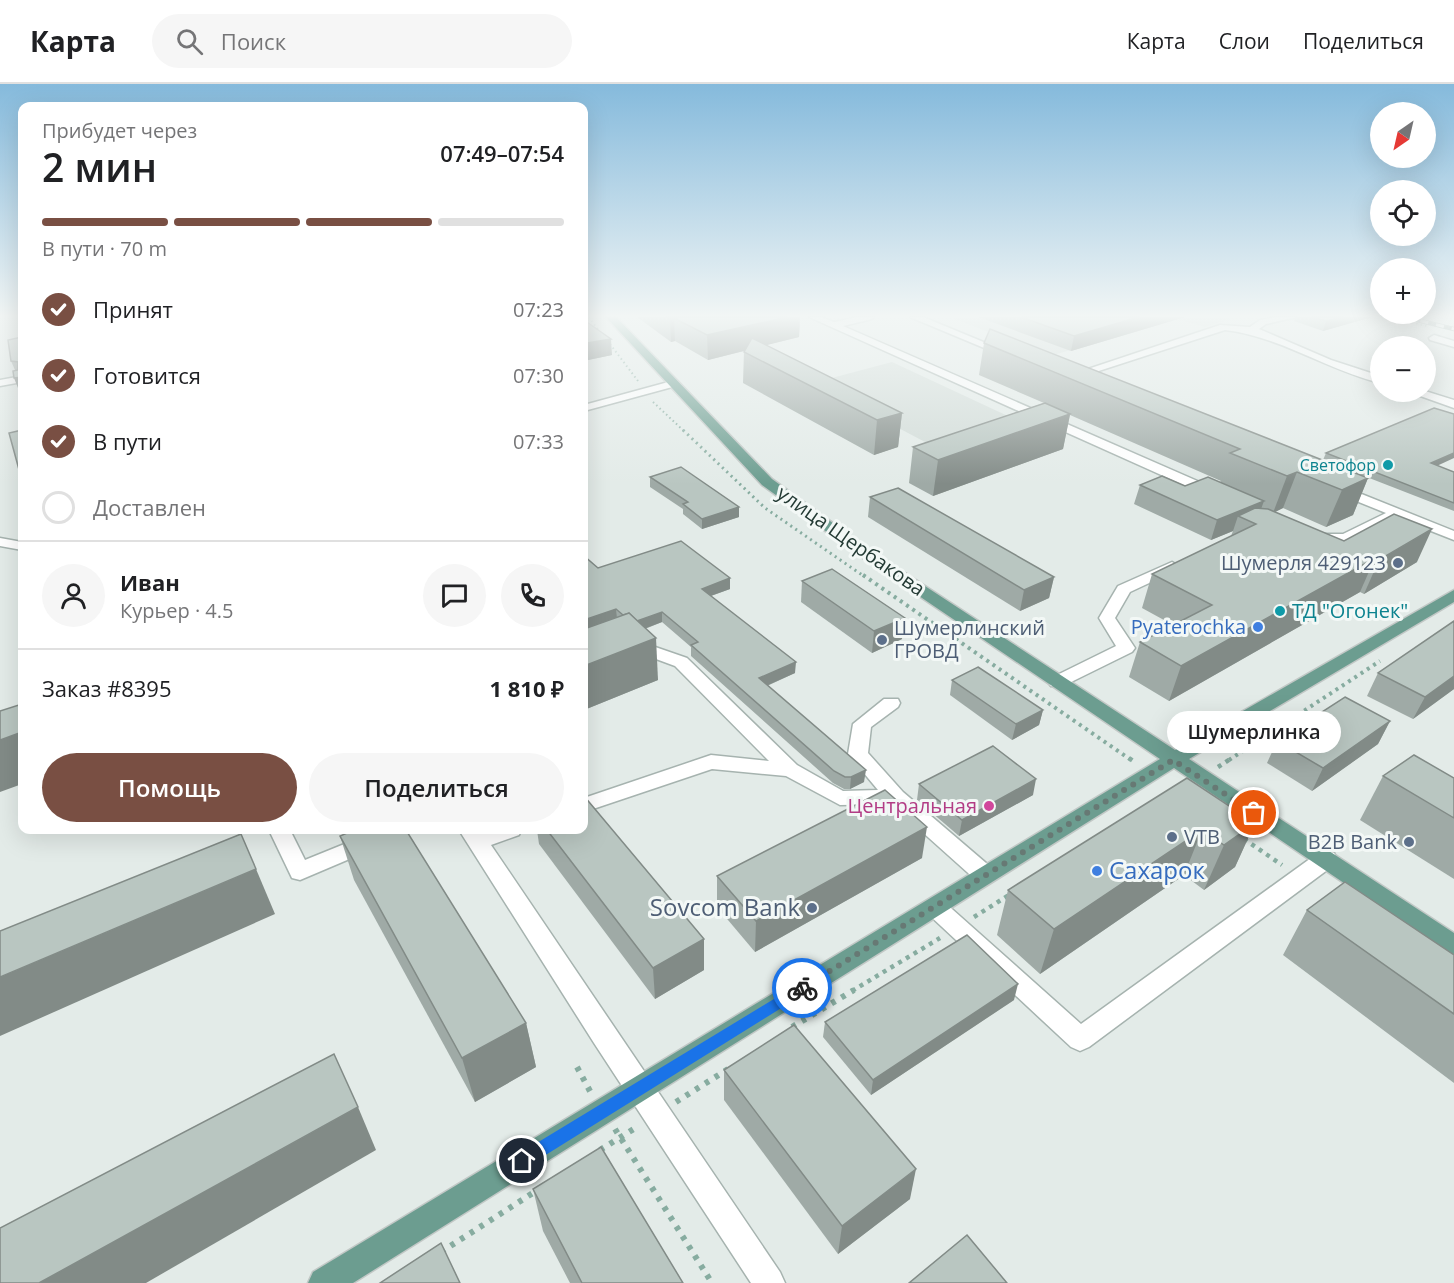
<!DOCTYPE html>
<html lang="ru">
<head>
<meta charset="utf-8">
<style>
  :root { --surface:#fff; --page:#f6f6f6; --text:#202124; --muted:#757577; --line:#e0e0e0; --accent:#794f43 }
  body { margin:0; font-family:"Open Sans",sans-serif; background:var(--page); color:var(--text); height:100vh; display:flex; flex-direction:column; font-size:22px; white-space:nowrap }
  * { box-sizing:border-box; margin:0 }
  p { font-size:20px; color:var(--muted) }
  .icon { flex:none; width:33px; height:33px; fill:none; stroke:currentColor; stroke-width:2; stroke-linecap:round; stroke-linejoin:round }
  .map { position:relative; flex:1; overflow:hidden }
  .details { position:absolute; left:18px; top:18px; width:570px; height:732px; display:flex; flex-direction:column; background:var(--surface); border-radius:12px; box-shadow:0 6px 24px #0002 }
  .details>* { flex:none }
  .needle { width:39px; rotate:214deg }
  .controls { position:absolute; left:1370px; top:18px; display:grid; gap:12px }
  .controls a { display:grid; place-items:center; width:66px; height:66px; border-radius:50%; background:var(--surface); box-shadow:0 6px 24px #0002; font-size:30px }
  .pin { position:absolute; display:grid; place-items:center; width:51px; height:51px; color:#fff; margin:-26px; border:3px solid #fff; border-radius:50%; box-shadow:0 2px 6px #0007 }
  .courier { position:absolute; display:grid; place-items:center; width:60px; height:60px; margin:-30px; border:4px solid #1a73e8; border-radius:50%; background:#fff; color:#222; box-shadow:0 2px 8px #0007 }
  .bubble { position:absolute; height:42px; border-radius:21px; background:var(--surface); box-shadow:0 6px 24px #0002; font-size:20px; font-weight:600; line-height:42px; text-align:center }
  .summary em { font-style:normal; font-weight:600 }
  .summary div { display:flex; flex-direction:column-reverse }
  .summary { display:flex; align-items:center; justify-content:space-between; height:102px; padding:0 24px }
  h1 { font-size:39px; font-weight:600; line-height:45px }
  .bar { display:grid; grid-template-columns:repeat(4,1fr); gap:9px 6px; align-content:center; height:72px; padding:0 24px }
  .bar i { height:8px; border-radius:4px; background:var(--line) }
  .bar .current { background:var(--accent) }
  .bar p { grid-column:span 4 }
  .line { display:flex; align-items:center; gap:15px; padding:0 24px; border-top:2px solid var(--line) }
  .line div { flex:1 }
  .round { display:grid; place-items:center; flex:none; width:63px; height:63px; border-radius:32px; background:var(--page) }
  ol { padding:0 24px; list-style:none }
  li { display:flex; align-items:center; gap:18px; height:66px }
  li p { margin-inline-start:auto }
  li .icon { padding:6px; border-radius:50%; background:var(--accent); color:#fff; stroke-width:4 }
  li:last-child { color:var(--muted) }
  li i { width:33px; height:33px; border:3px solid var(--line); border-radius:50% }
  .cta { display:flex; gap:12px; margin-top:auto; padding:12px 24px }
  .cta a { flex:1; height:69px; border-radius:36px; background:var(--accent); color:#fff; font-size:24px; font-weight:600; line-height:69px; text-align:center }
  .cta a+a { background:var(--page); color:var(--text) }
  header { display:flex; align-items:center; gap:36px; box-sizing:border-box; height:84px; padding:0 30px; background:var(--surface); border-bottom:2px solid var(--line) }
  header strong { font-size:28px }
  nav { display:flex; gap:33px; margin-inline-start:auto; font-size:21px }
  .search { width:420px; height:54px; background:var(--page); display:flex; align-items:center; gap:15px; box-sizing:border-box; padding:0 21px; border-radius:33px; color:var(--muted); font-size:22px }
  .map>svg:first-child { display:block }
  .built { fill:#d1dbd7 }
  .lines { fill:none; stroke-linecap:round; stroke-linejoin:round }
  .minor-casing { stroke:#a6b3af; stroke-width:3 }
  .major-casing { stroke:#c2c8c6; stroke-width:3 }
  .path-far4 { stroke:#87aca0; stroke-width:2; stroke-dasharray:1.5 3; stroke-linecap:butt }
  .path-far3 { stroke:#87aca0; stroke-width:3; stroke-dasharray:2 4; stroke-linecap:butt }
  .path-far2 { stroke:#87aca0; stroke-width:4; stroke-dasharray:3 4.5; stroke-linecap:butt }
  .path-far1 { stroke:#87aca0; stroke-width:4.5; stroke-dasharray:4 5; stroke-linecap:butt }
  .path { stroke:#87aca0; stroke-width:6; stroke-dasharray:4.5 7; stroke-linecap:butt }
  .minor { fill:#fff; fill-rule:evenodd }
  .major { fill:#6c9d90; fill-rule:evenodd }
  .rail-casing { stroke:#5f7770; stroke-width:4.5 }
  .rail { stroke:#f3f8f6; stroke-width:3; stroke-dasharray:8; stroke-linecap:butt }
  .wall { fill:#9faaa6 }
  .shaded-wall { fill:#828b87 }
  .building { fill:#b9c6c1; stroke:#828b87; stroke-width:1.5 }
  .route { fill:#1a73e8 }
  .done { stroke:#677974; stroke-width:6; stroke-dasharray:0 10.8 }
  .culture-dot { fill:#0f9aa8; stroke:#f3f8f6; stroke-width:2 }
  .service-dot { fill:#5c6f8a; stroke:#f3f8f6; stroke-width:2 }
  .shop-dot { fill:#3f7fe0; stroke:#f3f8f6; stroke-width:2 }
  .hotel-dot { fill:#d1479c; stroke:#f3f8f6; stroke-width:2 }
  .labels { text-anchor:middle; stroke-width:6; stroke-linejoin:round; paint-order:stroke }
  .far-culture-label { font-size:16px; fill:#0d838f; stroke:#f3f8f6; text-anchor:end }
  .street-label { font-size:20px; fill:#243b35; stroke:#f3f8f6 }
  .service-label { font-size:20px; fill:#4e5e75; stroke:#f3f8f6; text-anchor:end }
  .culture-label { font-size:20px; fill:#0d838f; stroke:#f3f8f6; text-anchor:start }
  .shop-label { font-size:20px; fill:#366cbe; stroke:#f3f8f6; text-anchor:end }
  .hotel-label { font-size:20px; fill:#b23c85; stroke:#f3f8f6; text-anchor:end }
  .near-shop-label { font-size:24px; fill:#366cbe; stroke:#f3f8f6; text-anchor:start }
  .near-service-label { font-size:24px; fill:#4e5e75; stroke:#f3f8f6; text-anchor:end }
</style>
</head>
<body>
<header>
<strong>Карта</strong>
<div class="search"><svg class="icon" aria-label="search" viewBox="0 0 24 24"><circle cx="10" cy="10" r="6"/><path d="M15 15l6 6"/></svg>Поиск</div>
<nav><a>Карта</a><a>Слои</a><a>Поделиться</a></nav>
</header>
<div class="map">
<svg width="1454" height="1199" viewBox="0 0 1454 1199">
  <rect width="100%" height="100%" fill="#e3ebe8"/>
  <g class="built">
    <path d="M950 233H1225L1231 235 1205 243 1177 235 1050 272Z"/>
    <path d="M892 278 1029 342 946 369 813 299Z"/>
  </g>
  <g class="lines">
    <g class="minor-casing">
      <g id="minor">
        <path d="M809 233H821L834 238 858 233H874L872 235 843 242 1218 406 1220 409 1213 413 1208 412Z"/>
        <path d="M910 233H923L1010 269 1005 272 1001 271Z"/>
        <path d="M1277 233H1297L1266 240 1259 245 1331 276 1380 292V299C1327 286 1279 252 1225 246L1074 295H1066L1064 293 1220 241 1250 243 1260 236Z"/>
        <path d="M1434 251 1454 257V263L1430 256 1429 254Z"/>
        <path d="M22 292V298L0 302V296Z"/>
        <path d="M672 297 678 300 676 302 584 327V321Z"/>
        <path d="M1425 307 1454 316V324L1409 308Z"/>
        <path d="M1339 401 1454 447V456L1398 434 1345 458 1307 456 1305 453 1307 450H1343L1386 429 1334 408 1332 405 1334 402Z"/>
        <path d="M0 454 22 458V466L0 462Z"/>
        <path d="M1172 478 1180 483 1177 486 1130 508 1115 534 1135 564 1132 568 1063 602H1051L1048 598 1051 594 1116 562 1099 534 1118 502Z"/>
        <path d="M635 556 687 574 797 681 843 707 878 706 848 670 853 640 884 615H898L900 619 898 623 871 643 868 669 903 708 993 785 996 791 993 797 985 800 977 797 891 720 840 721 786 692 712 685 584 728V714L711 671 769 677 675 582 629 565 626 561 629 557Z"/>
        <path d="M269 746H290L305 776 379 746H409L406 751 300 796 292 794Z"/>
        <path d="M459 746H521L519 751 491 761 780 1188 785 1199H751L594 959Z"/>
        <path d="M1326 767 1334 769 1337 775 1334 781 1089 963 1080 967 1071 963 927 829 923 823 927 817 935 814 943 817 1081 940 1318 769Z"/>
      </g>
    </g>
    <g class="major-casing">
      <path id="major" d="M606 233H616L772 395 870 466 1175 666 1454 506V518L1189 675 1454 849V871L1446 868 1174 684 353 1199H308L313 1188 1160 675 860 472 762 401Z"/>
    </g>
    <g class="path-far4">
      <path d="M589 233 601 250"/>
      <path d="M1390 233 1427 242"/>
      <path d="M610 260 638 297"/>
      <path d="M653 318 685 348"/>
    </g>
    <path class="path-far3" d="M683 346 765 424 865 493"/>
    <g class="path-far2">
      <path d="M863 491 1131 676"/>
      <path d="M1229 676 1380 577"/>
    </g>
    <g class="path-far1">
      <path d="M1129 674 1136 679"/>
      <path d="M1218 683 1232 674"/>
      <path d="M1244 755 1282 781"/>
      <path d="M974 833 1009 811"/>
      <path d="M852 907 940 854"/>
    </g>
    <g class="path">
      <path d="M792 943 854 906"/>
      <path d="M577 983 591 1009"/>
      <path d="M676 1018 728 985"/>
      <path d="M615 1045 712 1199"/>
      <path d="M600 1066 637 1043"/>
      <path d="M441 1168 536 1107"/>
    </g>
    <use href="#minor" class="minor"/>
    <use href="#major" class="major"/>
    <g class="rail-casing">
      <path id="rail" d="M1405 233 1454 245"/>
    </g>
    <use href="#rail" class="rail"/>
  </g>
  <g class="wall">
    <path d="M637 233H800L799 253 766 261 902 329 898 363 874 371 743 299 744 267 708 276 675 257 671 258Z"/>
    <path d="M978 233H1185L1071 267Z"/>
    <path d="M1296 233H1372L1323 247 1294 237Z"/>
    <path d="M584 236 612 271 588 276 584 272Z"/>
    <path d="M22 253V308L20 309 15 286 11 277Z"/>
    <path d="M984 259 1368 394 1353 431 1326 443 1283 424 1275 428 1344 457 1417 478 1364 510 1360 508 1169 617 1129 593 1140 558 1173 541 1142 524 1152 490 1231 452 1233 447 1211 456 1134 420 1140 401 1185 402 1220 398 1221 397 1070 331 1063 365 933 412 909 399 913 363 1044 319 979 291Z"/>
    <path d="M1326 369 1437 382 1454 388V427L1323 376Z"/>
    <path d="M650 393 739 423V433L702 445 683 430V425L650 403Z"/>
    <path d="M870 413 1054 493 1049 514 1020 527 868 433Z"/>
    <path d="M598 484 730 494V505L711 512 795 589 767 602 864 698 850 705H844L833 699 691 572V563L662 538 645 545 658 596 584 626Z"/>
    <path d="M802 497 902 555 872 569 801 518Z"/>
    <path d="M1378 589 1454 605 1413 635 1367 612Z"/>
    <path d="M952 596 1043 626 1039 641 1012 656 950 611Z"/>
    <path d="M1390 637 1378 660 1312 707 1267 679 1277 657Z"/>
    <path d="M1383 692 1454 694V795L1360 736Z"/>
    <path d="M1187 694 1255 739 1235 783 1204 806 1184 791 1040 890 997 851 1008 806Z"/>
    <path d="M919 700 1033 711 959 752 917 716Z"/>
    <path d="M537 746H584L704 886 655 915 539 760Z"/>
    <path d="M340 752 526 939 536 983 475 1018 354 796Z"/>
    <path d="M922 774 755 868 717 823V792Z"/>
    <path d="M1307 826 1454 871V999L1283 871Z"/>
    <path d="M1014 916 871 1011 823 953 825 938Z"/>
    <path d="M724 986 910 1115 838 1170 724 1016Z"/>
    <path d="M533 1105 683 1199H570L543 1147Z"/>
  </g>
  <g class="shaded-wall">
    <path d="M788 233H800L799 253 708 276 707 251Z"/>
    <path d="M1139 233H1185L1071 267 1074 252Z"/>
    <path d="M1343 233H1372L1323 247 1326 237Z"/>
    <path d="M674 234 675 257 671 258 670 235Z"/>
    <path d="M611 255 612 271 588 276 587 259Z"/>
    <path d="M22 293V308L20 309 14 294Z"/>
    <path d="M902 329 898 363 874 371 877 336Z"/>
    <path d="M1070 330 1063 365 933 412 938 376Z"/>
    <path d="M1454 369V374L1428 386 1431 379Z"/>
    <path d="M1297 388 1283 424 1273 429 1287 392Z"/>
    <path d="M1368 394 1353 431 1326 443 1342 406Z"/>
    <path d="M1264 417 1257 436 1238 432 1233 447 1211 456 1217 436Z"/>
    <path d="M739 423V433L702 445V435Z"/>
    <path d="M1432 445 1417 478 1364 510 1379 476Z"/>
    <path d="M1375 474 1360 508 1169 617 1181 582Z"/>
    <path d="M1054 493 1049 514 1020 527 1024 506Z"/>
    <path d="M730 494V505L702 515V505Z"/>
    <path d="M616 525 617 535 584 547V536Z"/>
    <path d="M662 528V538L633 549 632 539Z"/>
    <path d="M905 534 902 555 872 569 874 547Z"/>
    <path d="M656 554 658 596 584 626V582Z"/>
    <path d="M796 578 795 589 759 605V594Z"/>
    <path d="M1454 592V605L1413 635 1425 613Z"/>
    <path d="M1043 626 1039 641 1012 656 1016 640Z"/>
    <path d="M1390 637 1378 660 1312 707 1323 684Z"/>
    <path d="M22 648V700L0 708V656Z"/>
    <path d="M866 686 864 698 850 705 851 693Z"/>
    <path d="M1036 695 1033 711 959 752 962 736Z"/>
    <path d="M1255 739 1235 783 1204 806 1224 761Z"/>
    <path d="M927 743 922 774 755 868 756 837Z"/>
    <path d="M1202 746 1184 791 1040 890 1054 845Z"/>
    <path d="M256 785 275 830 0 952V893Z"/>
    <path d="M704 855V886L655 915 653 884Z"/>
    <path d="M1018 900 1014 916 871 1011 873 996Z"/>
    <path d="M526 939 536 983 475 1018 462 974Z"/>
    <path d="M358 1023 376 1066 146 1199H39Z"/>
    <path d="M916 1085 910 1115 838 1170 842 1142Z"/>
  </g>
  <g class="building">
    <path d="M667 233H788L707 251 674 234 670 235Z"/>
    <path d="M1021 233H1139L1074 252Z"/>
    <path d="M1311 233H1343L1326 237Z"/>
    <path d="M584 236 611 255 587 259 584 257Z"/>
    <path d="M990 245 1368 394 1342 406 1297 388 1287 392 1230 369 1240 365 984 259Z"/>
    <path d="M22 253V293L14 294 13 287 18 286V278L11 277 8 256Z"/>
    <path d="M752 254 902 329 877 336 744 268Z"/>
    <path d="M1045 319 1070 330 938 376 913 363Z"/>
    <path d="M1434 324 1454 330V369L1431 379 1454 388V419L1326 369Z"/>
    <path d="M22 346V392L21 393 9 349Z"/>
    <path d="M681 383 739 423 702 435 683 420 688 418 650 393Z"/>
    <path d="M1162 392 1185 402 1208 393 1264 417 1217 436 1140 401Z"/>
    <path d="M898 404 1054 493 1024 506 870 413Z"/>
    <path d="M1255 424 1268 425 1344 457 1394 430 1432 445 1379 476 1375 474 1181 582 1140 558 1212 521 1152 490 1256 440 1238 432Z"/>
    <path d="M681 457 730 494 702 505 796 578 759 594 866 686 851 693H845L834 687 691 561 698 558 662 528 637 537 629 529 623 531 616 525 584 536V472L598 484Z"/>
    <path d="M832 485 905 534 874 547 802 497Z"/>
    <path d="M629 529 656 554 584 582V545Z"/>
    <path d="M1454 537V592L1425 613 1378 589Z"/>
    <path d="M978 583 1043 626 1016 640 952 596Z"/>
    <path d="M1345 613 1390 637 1323 684 1277 657Z"/>
    <path d="M22 620V648L0 656V627Z"/>
    <path d="M993 662 1036 695 962 736 919 700Z"/>
    <path d="M1414 671 1454 694V734L1383 692Z"/>
    <path d="M1187 694 1255 739 1224 761 1202 746 1054 845 1008 806Z"/>
    <path d="M885 706 927 743 756 837 717 792Z"/>
    <path d="M584 712 704 855 653 884 547 746H584Z"/>
    <path d="M354 746H406L526 939 462 974 340 752Z"/>
    <path d="M241 750 256 785 0 893V847Z"/>
    <path d="M1345 798 1454 871V930L1307 826Z"/>
    <path d="M967 851 1018 900 873 996 825 938Z"/>
    <path d="M794 941 916 1085 842 1142 724 986Z"/>
    <path d="M334 970 358 1023 39 1199H0V1144Z"/>
    <path d="M601 1063 683 1199H582L533 1105Z"/>
    <path d="M967 1151 1007 1199H909Z"/>
    <path d="M441 1159 460 1199H380Z"/>
  </g>
  <linearGradient id="sky" x2="0" y2="1"><stop stop-color="#85badc"/><stop offset="0.58" stop-color="#f2f6f5"/><stop offset="1" stop-color="#f2f6f5" stop-opacity="0"/></linearGradient>
  <rect width="1454" height="400" fill="url(#sky)"/>
  <path class="route" d="M802 898 807 900 809 904 807 908 528 1082 522 1085 517 1082 514 1077 517 1071Z"/>
  <g class="lines">
    <path class="done" d="M802 904 1173 676 1254 729"/>
  </g>
  <g class="culture-dot">
    <circle cx="1388" cy="381" r="6"/>
    <circle cx="1280" cy="527" r="6"/>
  </g>
  <g class="service-dot">
    <circle cx="1398" cy="479" r="6"/>
    <circle cx="882" cy="556" r="6"/>
    <circle cx="1172" cy="753" r="6"/>
    <circle cx="1409" cy="758" r="6"/>
    <circle cx="812" cy="824" r="6"/>
  </g>
  <g class="shop-dot">
    <circle cx="1258" cy="543" r="6"/>
    <circle cx="1097" cy="787" r="6"/>
  </g>
  <circle class="hotel-dot" cx="989" cy="722" r="6"/>
  <g class="labels">
    <g class="far-culture-label">
      <text x="1376" y="387">Светофор</text>
    </g>
    <g class="street-label">
      <text transform="translate(851 457) rotate(35)" y="7">улица Щербакова</text>
    </g>
    <g class="service-label">
      <text x="1386" y="486">Шумерля 429123</text>
      <text x="894" y="551" text-anchor="start">Шумерлинский<tspan x="894" dy="23">ГРОВД</tspan></text>
      <text x="1184" y="760" text-anchor="start">VTB</text>
      <text x="1397" y="765">B2B Bank</text>
    </g>
    <g class="culture-label">
      <text x="1292" y="534">ТД "Огонек"</text>
    </g>
    <g class="shop-label">
      <text x="1246" y="550">Pyaterochka</text>
    </g>
    <g class="hotel-label">
      <text x="977" y="729">Центральная</text>
    </g>
    <g class="near-shop-label">
      <text x="1109" y="795">Сахарок</text>
    </g>
    <g class="near-service-label">
      <text x="800" y="832">Sovcom Bank</text>
    </g>
  </g>
</svg>
<div class="controls">
<a><svg class="needle" viewBox="-14 -14 28 28"><path d="M0-13l5 13h-10z" fill="#e53935"/><path d="M0 13l5-13h-10z" fill="#757577"/></svg></a>
<a><svg class="icon" aria-label="locate" viewBox="0 0 24 24"><circle cx="12" cy="12" r="6"/><path d="M12 2v4M12 18v4M2 12h4M18 12h4"/></svg></a>
<a>+</a>
<a>−</a>
</div>
<div class="pin" style="left:1254px;top:729px;background:#ea580c"><svg class="icon" aria-label="bag" viewBox="0 0 24 24"><path d="M5 8h14l-1 12H6zM9 8a3 3 0 0 1 6 0"/></svg></div>
<div class="pin" style="left:522px;top:1077px;background:#1f2937"><svg class="icon" aria-label="home" viewBox="0 0 24 24"><path d="M3 11l9-7 9 7M6 9v11h12V9"/></svg></div>
<div class="courier" style="left:802px;top:904px"><svg class="icon" aria-label="bike" viewBox="0 0 24 24"><circle cx="6" cy="16" r="4"/><circle cx="18" cy="16" r="4"/><path d="M6 16l4-8h5l3 8M10 8l3 8H6M13 5h3"/></svg></div>
<div class="bubble" style="left:1167px;top:627px;width:174px">Шумерлинка</div>
<section class="details">
<div class="summary"><div><h1>2 мин</h1><p>Прибудет через</p></div><em>07:49–07:54</em></div>
<div class="bar"><i class="current"></i><i class="current"></i><i class="current"></i><i></i><p>В пути · 70 m</p></div>
<ol>
<li><svg class="icon" aria-label="check" viewBox="0 0 24 24"><path d="M5 12l5 5 9-10"/></svg>Принят<p>07:23</p></li>
<li><svg class="icon" aria-label="check" viewBox="0 0 24 24"><path d="M5 12l5 5 9-10"/></svg>Готовится<p>07:30</p></li>
<li><svg class="icon" aria-label="check" viewBox="0 0 24 24"><path d="M5 12l5 5 9-10"/></svg>В пути<p>07:33</p></li>
<li><i></i>Доставлен</li>
</ol>
<div class="line" style="height:108px"><a class="round"><svg class="icon" aria-label="person" viewBox="0 0 24 24"><circle cx="12" cy="8" r="4"/><path d="M4 21q1-7 8-7t8 7"/></svg></a><div><b>Иван</b><p>Курьер · 4.5</p></div><a class="round"><svg class="icon" aria-label="chat" viewBox="0 0 24 24"><path d="M4 5h16v11H9l-5 4z"/></svg></a><a class="round"><svg class="icon" aria-label="phone" viewBox="0 0 24 24"><path d="M5 4h4l2 5-3 2q2 4 5 5l2-3 5 2v4C11 20 4 13 5 4z"/></svg></a></div>
<div class="line" style="height:78px"><div>Заказ #8395</div><b>1 810 ₽</b></div>
<div class="cta"><a>Помощь</a><a>Поделиться</a></div>
</section>
</div>
</body>
</html>
